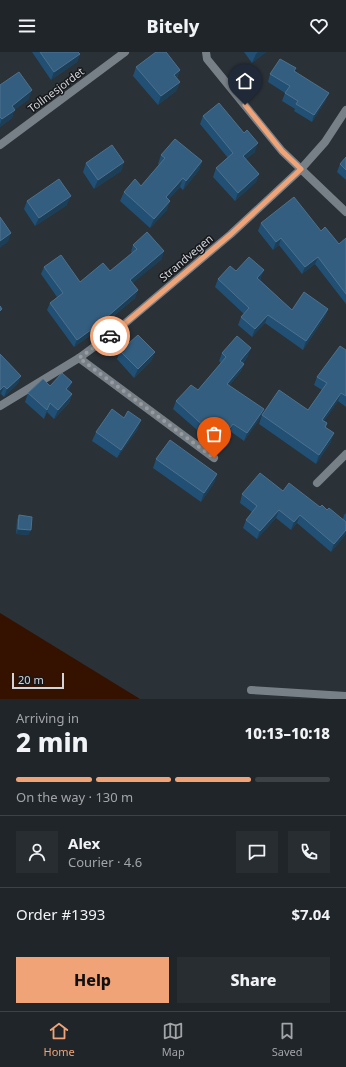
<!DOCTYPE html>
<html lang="en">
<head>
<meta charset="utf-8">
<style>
  :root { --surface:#202529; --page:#282d31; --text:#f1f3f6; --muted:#a2a5a8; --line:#3d4246; --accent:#efa377 }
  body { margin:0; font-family:"Noto Sans",sans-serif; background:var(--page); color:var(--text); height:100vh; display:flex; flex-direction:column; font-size:15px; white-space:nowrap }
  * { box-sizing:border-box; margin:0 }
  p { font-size:13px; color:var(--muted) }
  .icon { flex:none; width:22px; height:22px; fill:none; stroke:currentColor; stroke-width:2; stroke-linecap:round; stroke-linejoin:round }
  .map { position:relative; height:647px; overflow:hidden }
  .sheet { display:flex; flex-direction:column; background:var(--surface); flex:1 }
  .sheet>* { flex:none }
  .scale { position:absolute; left:12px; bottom:10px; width:52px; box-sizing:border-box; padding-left:4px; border:2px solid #d1d5d9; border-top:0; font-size:11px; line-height:14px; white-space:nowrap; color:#d1d5d9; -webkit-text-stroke:3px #16181b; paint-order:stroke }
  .pin { position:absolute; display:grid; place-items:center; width:34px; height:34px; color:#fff; margin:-41px -17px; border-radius:50% 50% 50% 0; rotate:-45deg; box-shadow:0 0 4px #0007 }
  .pin .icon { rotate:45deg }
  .courier { position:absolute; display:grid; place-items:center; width:40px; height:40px; margin:-20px; border:3px solid #efa377; border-radius:50%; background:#fff; color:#222; box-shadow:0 1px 5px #0007 }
  .headline em { font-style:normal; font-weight:800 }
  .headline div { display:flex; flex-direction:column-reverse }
  .headline { display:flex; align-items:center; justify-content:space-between; height:68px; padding:0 16px }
  h1 { font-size:26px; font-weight:800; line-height:30px }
  .bar { display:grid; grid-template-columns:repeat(4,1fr); gap:6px 4px; align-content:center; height:48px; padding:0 16px }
  .bar i { height:5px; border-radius:3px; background:var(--line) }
  .bar .active { background:var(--accent) }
  .bar p { grid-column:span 4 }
  .line { display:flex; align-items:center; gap:10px; padding:0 16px; border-top:1px solid var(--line) }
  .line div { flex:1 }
  .round { display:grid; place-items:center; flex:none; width:42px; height:42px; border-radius:0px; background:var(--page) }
  .cta { display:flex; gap:8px; margin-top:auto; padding:8px 16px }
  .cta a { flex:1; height:46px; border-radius:0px; background:var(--accent); color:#111; font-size:16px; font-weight:800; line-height:46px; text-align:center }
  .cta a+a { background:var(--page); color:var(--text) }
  header { display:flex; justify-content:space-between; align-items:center; height:52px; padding:0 16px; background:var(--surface); font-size:18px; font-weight:800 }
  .dock { display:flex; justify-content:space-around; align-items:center; height:56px; border-top:1px solid var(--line); background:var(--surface); font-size:11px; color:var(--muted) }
  .dock a { display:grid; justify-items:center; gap:2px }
  .dock .active { color:var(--accent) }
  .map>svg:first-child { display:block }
  .water { fill:#351100 }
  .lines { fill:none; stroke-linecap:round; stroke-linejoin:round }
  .minor { stroke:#788087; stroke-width:8 }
  .wall { fill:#215074 }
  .shaded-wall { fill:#1d3e57 }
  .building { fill:#345e7f; stroke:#4d718d }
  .done { stroke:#979ca0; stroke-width:4; stroke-dasharray:0 7.2 }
  .route { stroke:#efa377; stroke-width:5 }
  .labels { text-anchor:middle; stroke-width:3; stroke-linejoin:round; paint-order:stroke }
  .street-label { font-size:11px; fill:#d1d5d9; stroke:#16181b }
</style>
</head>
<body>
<header><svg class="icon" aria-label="menu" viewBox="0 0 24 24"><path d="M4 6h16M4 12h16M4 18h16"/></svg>Bitely<svg class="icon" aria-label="heart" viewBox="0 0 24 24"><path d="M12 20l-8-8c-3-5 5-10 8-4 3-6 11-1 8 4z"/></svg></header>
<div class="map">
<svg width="346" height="647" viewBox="0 0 346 647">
  <rect width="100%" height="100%" fill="#2a3137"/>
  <path class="water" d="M0 561 140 647H0Z"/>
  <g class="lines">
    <g class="minor">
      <path d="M206 0 207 7 282 99 346 160"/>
      <path d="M0 93 125 0"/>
      <path d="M79 306 214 406"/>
      <path d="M0 354 79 306 117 278 231 182 301 117 325 90 346 58"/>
      <path d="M317 431 346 402"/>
      <path d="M251 638 346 644"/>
    </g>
  </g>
  <g class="wall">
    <path d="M32 0H78L80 2 77 10 51 28Z"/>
    <path d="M244 0H266L252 11Z"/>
    <path d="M136 15 180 18 177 26 180 30 176 39 158 53 133 24Z"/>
    <path d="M295 19 326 48 312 70 294 59 295 57 282 49 285 41 268 30 270 22Z"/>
    <path d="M0 33 29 47 14 58 12 66 0 75Z"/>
    <path d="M203 64 255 100 246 107 259 122 256 130 235 149 213 125 216 116 228 106 200 72Z"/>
    <path d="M161 103 202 109 199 118 183 138 180 135 168 148 167 158 150 176 120 149 124 140 141 134 159 113 158 112Z"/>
    <path d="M346 105V128L337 120 340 112Z"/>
    <path d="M124 110 121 119 94 137 83 120 86 111Z"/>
    <path d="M27 149 67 153 35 174 24 157Z"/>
    <path d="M261 171 321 179 339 192 346 186V252L315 212 302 222 279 193 273 198 258 179Z"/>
    <path d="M133 193 162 207 132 231 138 238 135 246 96 279 74 295 47 258 50 251 57 245 41 222 44 215 80 230 110 219 132 201 131 200Z"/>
    <path d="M236 219 261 226 260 228 292 258 328 257 325 265 303 298 265 271 252 285 238 273 241 265 244 262 215 235 218 227Z"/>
    <path d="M346 298V355L338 349 324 369 327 371 326 375 331 390 316 412 259 372 262 363 308 358 322 338 314 333 317 325Z"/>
    <path d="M120 299 155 300 151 309 134 326 117 307Z"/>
    <path d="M222 301 248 304 243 311 244 312 241 319 229 334 264 357 261 365 244 389 230 379 218 396 204 385V384L173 357 176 349 198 338 221 311 219 309Z"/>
    <path d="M0 302 21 324 18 331 4 345 1 342Z"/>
    <path d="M50 334 69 339 72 342 69 351 54 367 47 360 44 367 25 350 28 341Z"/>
    <path d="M138 377 117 406 92 389 96 380Z"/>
    <path d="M156 407 217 422 214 431 201 450 153 416Z"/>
    <path d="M283 439 327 458 343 467 344 463 346 461V482L331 500 297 471 291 478 276 466 257 487 243 476 246 468 252 460 240 451 242 442Z"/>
    <path d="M19 463 29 483 16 482 17 468Z"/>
  </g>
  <g class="shaded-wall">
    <path d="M258 0H266L252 11 256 2Z"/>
    <path d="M80 2 77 10 51 28 54 20Z"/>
    <path d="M180 18 176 27 174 23Z"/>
    <path d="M180 30 176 39 158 53 161 44Z"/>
    <path d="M32 38 29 47 14 58 12 66 0 75V72L2 67 12 54Z"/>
    <path d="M329 41 326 48 312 70 314 63Z"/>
    <path d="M258 91 255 100 240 112 243 104Z"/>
    <path d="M202 109 199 118 183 138 186 129Z"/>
    <path d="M124 110 121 119 94 137 98 128Z"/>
    <path d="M259 122 256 130 235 149 238 141Z"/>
    <path d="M183 126 180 135 162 154 166 145Z"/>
    <path d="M71 144 67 153 35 174 39 166Z"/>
    <path d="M170 149 167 158 150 176 154 167Z"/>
    <path d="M11 181 8 190 0 196V189Z"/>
    <path d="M281 186 279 193 273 198 276 190Z"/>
    <path d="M164 199 162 207 127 236 130 228Z"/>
    <path d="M318 205 315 212 302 222 305 215Z"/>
    <path d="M264 218 261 226 254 234 257 226Z"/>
    <path d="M138 238 135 246 96 279 74 295 77 288Z"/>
    <path d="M328 257 325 265 303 298 306 289Z"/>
    <path d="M268 263 265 271 252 285 255 277Z"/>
    <path d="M251 296 248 304 238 316 240 309Z"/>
    <path d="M155 300 151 309 134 326 138 317Z"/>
    <path d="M244 312 241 319 224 340 227 332Z"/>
    <path d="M21 324 18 331 4 345 7 337Z"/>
    <path d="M72 330 69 339 63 346 66 337Z"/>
    <path d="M4 334 1 342 0 343V338Z"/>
    <path d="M341 341 338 349 319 377 322 368Z"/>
    <path d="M72 342 69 351 54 367 58 358Z"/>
    <path d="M50 351 47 360 44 367 47 358Z"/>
    <path d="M264 357 261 365 244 389 247 381Z"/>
    <path d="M141 368 138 377 117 406 121 398Z"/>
    <path d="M233 372 230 379 218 396 221 388Z"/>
    <path d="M334 381 331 390 316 412 319 403Z"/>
    <path d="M217 422 214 431 201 450 204 441Z"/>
    <path d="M279 458 276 466 257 487 260 479Z"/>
    <path d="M300 463 297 471 291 478 294 470Z"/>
    <path d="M18 477 31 478 29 483 16 482Z"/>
    <path d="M346 478V482L331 500 334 492Z"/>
  </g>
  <g class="building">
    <path d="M40 0H78L80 2 54 20Z"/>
    <path d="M156 0H166L180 18 174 23 180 30 161 44 136 15Z"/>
    <path d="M280 7 296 16 294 19 329 41 314 63 296 52 298 49 285 41 290 34 270 22Z"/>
    <path d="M19 20 32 38 12 54 15 58 2 67 0 65V33Z"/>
    <path d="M219 51 244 81 247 78 258 91 243 104 259 122 238 141 216 116 233 101 203 64Z"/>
    <path d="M175 87 202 109 186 129 183 126 166 145 170 149 154 167 124 140 135 127 141 134 165 106 161 103Z"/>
    <path d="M112 93 124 110 98 128 86 111Z"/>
    <path d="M346 105V118L340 112Z"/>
    <path d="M59 127 71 144 39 166 27 149Z"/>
    <path d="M294 145 321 179 325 175 339 192 346 186V242L318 205 305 215 281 186 276 190 261 171Z"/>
    <path d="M0 165 11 181 0 189Z"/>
    <path d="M147 180 164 199 130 228 138 238 99 272 77 288 50 251 63 241 44 215 61 203 80 230 103 211 110 219 137 197 133 193Z"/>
    <path d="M249 205 264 218 257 226 292 258 304 240 328 257 306 289 268 263 255 277 241 265 249 256 218 227 230 214 236 219Z"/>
    <path d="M0 254 2 257 0 259Z"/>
    <path d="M138 283 155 300 138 317 120 299Z"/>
    <path d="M237 284 251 296 240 309 244 312 227 332 264 357 247 381 233 372 221 388 206 378 207 377 176 349 191 333 198 338 226 305 222 301Z"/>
    <path d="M340 294 346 298V344L341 341 322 368 327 371 325 375 334 381 319 403 262 363 279 338 308 358 327 331 317 325Z"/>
    <path d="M0 302 21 324 7 337 4 334 0 338Z"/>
    <path d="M62 321 72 330 66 337 72 342 58 358 50 351 47 358 28 341 43 327 50 334Z"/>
    <path d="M112 357 124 366 128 359 141 368 121 398 96 380Z"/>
    <path d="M170 388 217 422 204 441 156 407Z"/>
    <path d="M260 421 283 439 289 431 320 455 322 453 327 458 329 456 346 470V478L334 492 300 463 294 470 279 458 260 479 246 468 257 454 242 442Z"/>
    <path d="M19 463 32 465 31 478 18 477Z"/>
  </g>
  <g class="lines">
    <path class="done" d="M110 284 79 306 214 406"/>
    <path class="route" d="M110 284 231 182 301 117 282 99 245 53"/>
  </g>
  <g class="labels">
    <g class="street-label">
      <text transform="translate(56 38) rotate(-37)" y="4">Tollnesjordet</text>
      <text transform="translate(186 206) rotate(-40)" y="4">Strandvegen</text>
    </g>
  </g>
</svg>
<div class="scale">20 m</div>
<div class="pin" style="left:214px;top:406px;background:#ea580c"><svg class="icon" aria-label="bag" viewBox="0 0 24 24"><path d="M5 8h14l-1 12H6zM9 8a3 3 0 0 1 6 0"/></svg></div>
<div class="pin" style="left:245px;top:53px;background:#1f2937"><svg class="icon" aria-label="home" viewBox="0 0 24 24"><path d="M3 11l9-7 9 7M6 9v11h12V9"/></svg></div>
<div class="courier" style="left:110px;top:284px"><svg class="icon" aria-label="car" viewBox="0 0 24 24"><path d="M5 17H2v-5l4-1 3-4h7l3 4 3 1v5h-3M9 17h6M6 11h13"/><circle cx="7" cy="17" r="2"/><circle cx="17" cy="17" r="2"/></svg></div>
</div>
<section class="sheet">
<div class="headline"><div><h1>2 min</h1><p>Arriving in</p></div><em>10:13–10:18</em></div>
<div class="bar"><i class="active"></i><i class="active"></i><i class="active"></i><i></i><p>On the way · 130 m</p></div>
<div class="line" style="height:72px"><a class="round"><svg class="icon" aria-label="person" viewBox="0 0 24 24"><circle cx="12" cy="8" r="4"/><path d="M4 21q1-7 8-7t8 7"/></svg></a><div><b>Alex</b><p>Courier · 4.6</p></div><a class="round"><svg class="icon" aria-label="chat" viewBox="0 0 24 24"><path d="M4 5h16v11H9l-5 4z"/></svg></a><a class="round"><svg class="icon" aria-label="phone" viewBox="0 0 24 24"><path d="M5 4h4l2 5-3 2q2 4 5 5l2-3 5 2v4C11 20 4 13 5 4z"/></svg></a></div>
<div class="line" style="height:52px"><div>Order #1393</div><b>$7.04</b></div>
<div class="cta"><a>Help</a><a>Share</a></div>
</section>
<nav class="dock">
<a class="active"><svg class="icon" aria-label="home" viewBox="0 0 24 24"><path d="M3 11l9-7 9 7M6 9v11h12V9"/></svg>Home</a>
<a><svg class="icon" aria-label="map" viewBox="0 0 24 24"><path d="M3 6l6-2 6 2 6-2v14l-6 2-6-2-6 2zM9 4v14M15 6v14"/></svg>Map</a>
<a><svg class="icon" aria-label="saved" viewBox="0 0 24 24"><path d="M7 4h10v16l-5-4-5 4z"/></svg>Saved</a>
</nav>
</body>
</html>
